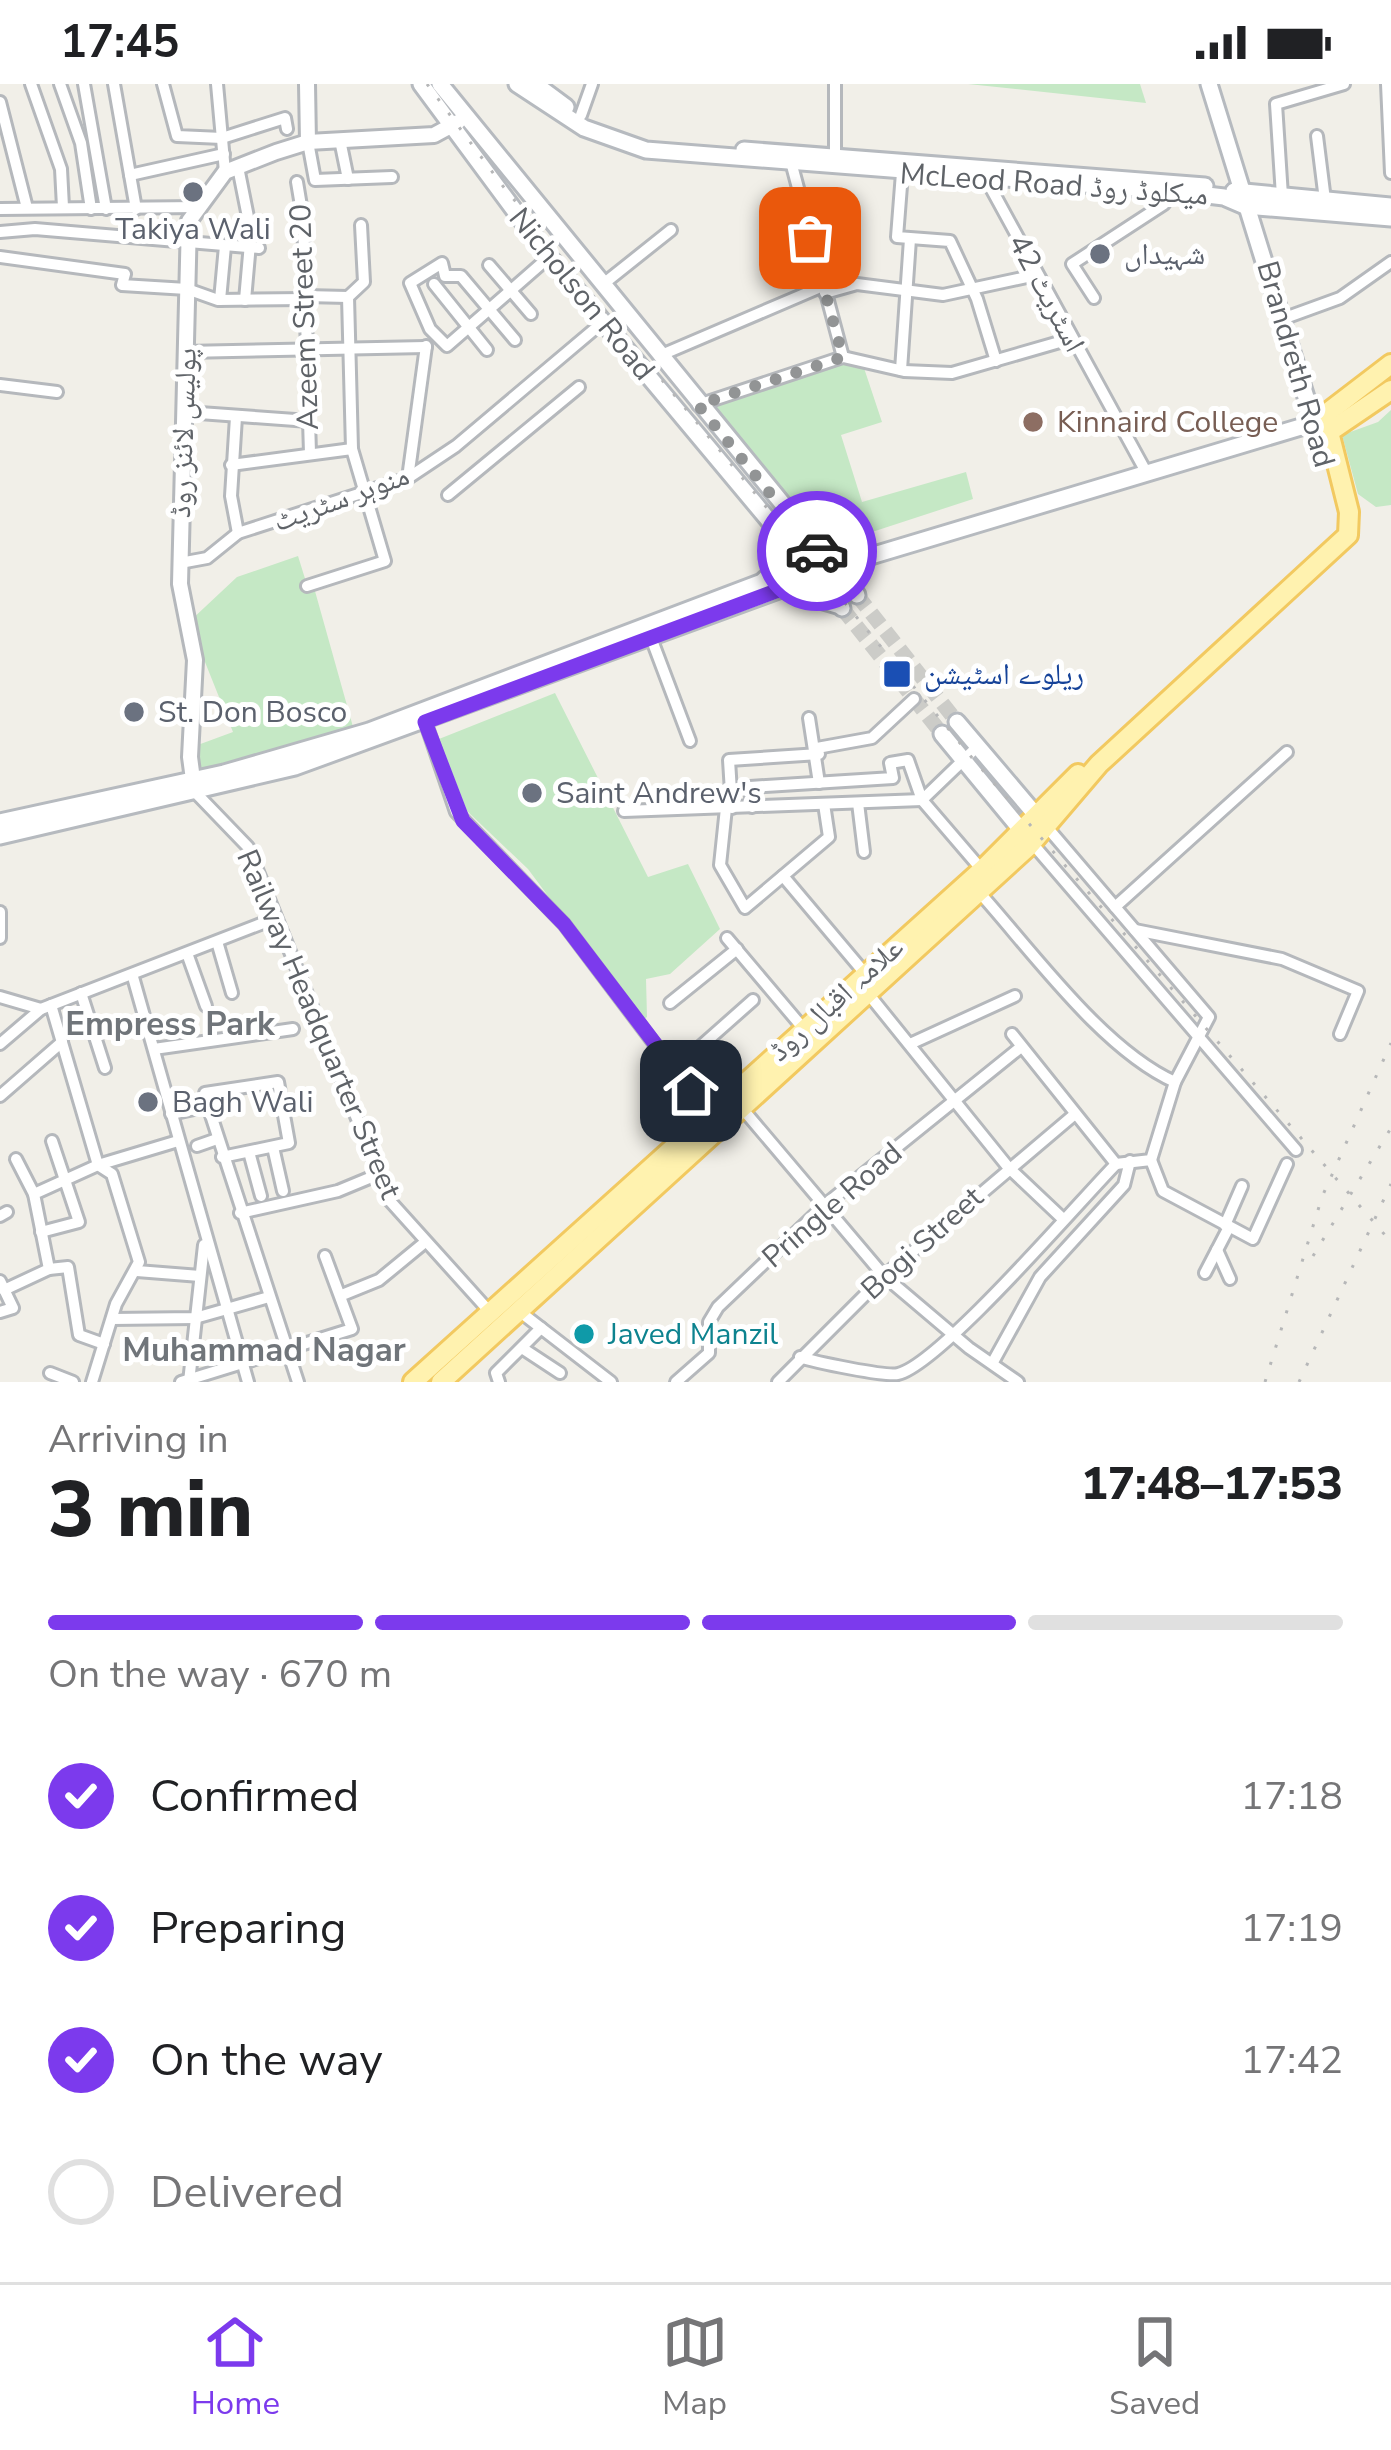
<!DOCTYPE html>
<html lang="en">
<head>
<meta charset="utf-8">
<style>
  :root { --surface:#fff; --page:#f2f2f2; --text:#202124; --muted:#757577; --line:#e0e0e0; --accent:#7c3aed }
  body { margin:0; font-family:"Nunito Sans","Noto Naskh Arabic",sans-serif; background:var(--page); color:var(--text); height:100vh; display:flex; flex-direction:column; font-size:45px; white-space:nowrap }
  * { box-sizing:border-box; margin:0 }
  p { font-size:39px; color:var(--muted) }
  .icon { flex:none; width:66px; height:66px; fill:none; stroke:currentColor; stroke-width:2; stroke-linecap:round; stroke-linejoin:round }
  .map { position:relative; height:1298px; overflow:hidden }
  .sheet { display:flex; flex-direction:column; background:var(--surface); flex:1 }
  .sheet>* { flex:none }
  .pin { position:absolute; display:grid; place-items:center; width:102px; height:102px; color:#fff; margin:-51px; border-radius:24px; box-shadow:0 6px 18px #0006 }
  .courier { position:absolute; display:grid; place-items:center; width:120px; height:120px; margin:-60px; border:9px solid #7c3aed; border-radius:50%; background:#fff; color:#222; box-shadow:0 3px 15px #0007 }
  .headline em { font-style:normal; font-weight:800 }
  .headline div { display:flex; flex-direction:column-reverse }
  .headline { display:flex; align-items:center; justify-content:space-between; height:204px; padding:0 48px }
  h1 { font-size:78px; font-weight:800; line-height:90px }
  .bar { display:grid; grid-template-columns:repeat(4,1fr); gap:18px 12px; align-content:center; height:144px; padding:0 48px }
  .bar i { height:15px; border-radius:9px; background:var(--line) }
  .bar .selected { background:var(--accent) }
  .bar p { grid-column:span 4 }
  ol { padding:0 48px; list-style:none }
  li { display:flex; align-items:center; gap:36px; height:132px }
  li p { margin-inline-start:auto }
  li .icon { padding:12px; border-radius:50%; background:var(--accent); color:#fff; stroke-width:4 }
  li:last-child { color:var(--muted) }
  li i { width:66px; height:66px; border:6px solid var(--line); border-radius:50% }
  .status { display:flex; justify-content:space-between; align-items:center; height:84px; padding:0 60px; background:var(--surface); direction:ltr }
  .status svg { height:33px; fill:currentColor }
  .tab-bar { display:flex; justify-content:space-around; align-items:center; height:168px; border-top:3px solid var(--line); background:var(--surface); font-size:33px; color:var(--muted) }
  .tab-bar a { display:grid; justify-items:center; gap:6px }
  .tab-bar .selected { color:var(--accent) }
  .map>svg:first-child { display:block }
  .green { fill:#c5e8c5 }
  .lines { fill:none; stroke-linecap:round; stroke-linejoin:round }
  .secondary-tunnel { stroke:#ccccc8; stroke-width:15; stroke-dasharray:15 8; stroke-linecap:butt }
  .minor-casing { stroke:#b5b8bc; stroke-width:16 }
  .tertiary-casing { stroke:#b5b8bc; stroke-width:20 }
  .secondary-casing { stroke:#b6babf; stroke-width:21 }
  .primary-casing { stroke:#f2c960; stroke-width:24 }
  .minor { stroke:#fff; stroke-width:10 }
  .tertiary { stroke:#fff; stroke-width:14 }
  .secondary { stroke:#fff; stroke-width:15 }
  .primary { stroke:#fff2af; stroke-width:18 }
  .rail { stroke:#b6b7b8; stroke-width:3; stroke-dasharray:3 15; stroke-linecap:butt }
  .done { stroke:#929495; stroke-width:12; stroke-dasharray:0 21.6 }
  .route { stroke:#7c3aed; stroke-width:15 }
  .worship-dot { fill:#6b7280; stroke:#fff; stroke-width:4.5 }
  .education-dot { fill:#8d6e63; stroke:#fff; stroke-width:4.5 }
  .transit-dot { fill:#1a4fb4; stroke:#fff; stroke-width:4.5 }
  .culture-dot { fill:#0f9aa8; stroke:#fff; stroke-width:4.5 }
  .labels { text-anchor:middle; stroke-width:10; stroke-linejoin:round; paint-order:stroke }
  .street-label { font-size:30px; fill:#5f6368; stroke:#fff }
  .worship-label { font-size:30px; fill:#5b616d; stroke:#fff; text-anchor:start }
  .education-label { font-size:30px; fill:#785e54; stroke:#fff; text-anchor:start }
  .transit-label { font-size:30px; fill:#164399; stroke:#fff; text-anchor:start }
  .culture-label { font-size:30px; fill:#0d838f; stroke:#fff; text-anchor:start }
  .neighbourhood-label { font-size:33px; font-weight:bold; fill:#70757a; stroke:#fff }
</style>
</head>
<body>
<div class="status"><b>17:45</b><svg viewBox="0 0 49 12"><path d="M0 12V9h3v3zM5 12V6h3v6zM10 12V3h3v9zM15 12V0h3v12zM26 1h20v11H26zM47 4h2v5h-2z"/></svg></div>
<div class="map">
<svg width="1391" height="1298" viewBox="0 0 1391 1298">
  <rect width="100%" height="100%" fill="#f1efe8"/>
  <g class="green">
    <path d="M968 0H1140L1146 19Z"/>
    <path d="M843 273 862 278 882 338 841 351 862 418 966 388 973 415 817 466 698 321Z"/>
    <path d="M1391 326V421L1376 423 1358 410 1342 351 1378 338Z"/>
    <path d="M298 472 307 501 313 500 355 650 194 709 195 662 233 648 189 538 237 493Z"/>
    <path d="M555 609 648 793 688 780 720 845 670 890 646 895 647 933 641 937 528 785 467 727 439 655Z"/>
  </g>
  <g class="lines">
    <g class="secondary-tunnel">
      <path d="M857 511 957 638"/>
      <path d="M842 524 942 650"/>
    </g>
    <g class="minor-casing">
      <g id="minor">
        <path d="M31 0 61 85 63 123"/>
        <path d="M60 0 81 59 91 125"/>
        <path d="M84 0 106 125"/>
        <path d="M114 0 136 125"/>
        <path d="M163 0 177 52 222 54 285 34 287 45"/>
        <path d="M217 0 225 88"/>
        <path d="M835 0V73"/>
        <path d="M1387 0 1391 89"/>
        <path d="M0 18 27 124"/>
        <path d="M581 31 592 0"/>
        <path d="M1317 52 1325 116"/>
        <path d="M340 56 348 95"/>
        <path d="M308 58 315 96 392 93"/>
        <path d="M790 74 843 273"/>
        <path d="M238 83 251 148 245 216"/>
        <path d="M902 89 897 153 950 157 977 215 996 277"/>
        <path d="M130 91 224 70"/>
        <path d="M986 95 1145 386"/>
        <path d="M297 98 303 134 310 369"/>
        <path d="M1282 112 1276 20 1344 0"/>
        <path d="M0 125 199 123"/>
        <path d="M0 148 35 145 259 164"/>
        <path d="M0 173 125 190 122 201 187 205 218 216 305 215"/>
        <path d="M489 181 531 230"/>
        <path d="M434 200 487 266"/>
        <path d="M602 201 671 146"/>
        <path d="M825 209 857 200 943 211 1036 191"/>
        <path d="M305 212 348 213 364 198 361 141"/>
        <path d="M1094 214 1072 180 1164 120 1173 107"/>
        <path d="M220 216 225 162"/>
        <path d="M1285 234 1340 214 1391 178"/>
        <path d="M515 256 461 192H445L442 179 410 199 430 245 447 262 549 173"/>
        <path d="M185 268 426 263"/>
        <path d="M659 272 823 202"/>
        <path d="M901 286 910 155"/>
        <path d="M0 301 57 308"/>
        <path d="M698 321 843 273 904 287 952 289 1070 255"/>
        <path d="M186 328 309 337"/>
        <path d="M236 333 231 412 238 449"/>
        <path d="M231 381 352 365"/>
        <path d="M408 394 426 262"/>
        <path d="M448 411 579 303"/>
        <path d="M180 479 207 474 238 449 408 394 456 362 603 238"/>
        <path d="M307 502 385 477 352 365 348 213"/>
        <path d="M650 551 690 657"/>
        <path d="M423 631 456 728 564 840 712 1036"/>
        <path d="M809 634 819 699"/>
        <path d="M817 664 872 654 914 615"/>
        <path d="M195 708 248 763 390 1117 489 1227"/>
        <path d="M858 719 864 768"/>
        <path d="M752 723 750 703 893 694 890 679 908 676 922 716 982 786"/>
        <path d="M726 724 720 781 745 824 829 753 824 720"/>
        <path d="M732 724 729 676 819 670"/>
        <path d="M624 727 922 716 978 662"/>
        <path d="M1032 759 1296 1066"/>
        <path d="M783 792 868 893"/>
        <path d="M979 808C1032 867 1103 966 1175 998"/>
        <path d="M1115 823 1287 668"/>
        <path d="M0 828V854"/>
        <path d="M1135 846 1282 875 1358 907 1340 950"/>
        <path d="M727 854 803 944"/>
        <path d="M218 861 232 909"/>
        <path d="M188 872 206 922"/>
        <path d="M133 893 248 1298"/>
        <path d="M866 907 1008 1083 1063 1135"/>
        <path d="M81 909 105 984"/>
        <path d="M0 913 41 925"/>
        <path d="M670 919 737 865"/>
        <path d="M51 921 98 1081 112 1090 139 1178 116 1220 92 1298"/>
        <path d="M1012 950 1116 1080 1151 1076 1175 998 1209 933 1046 742"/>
        <path d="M0 960 41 925 276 834"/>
        <path d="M910 960 1015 912"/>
        <path d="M154 965 293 945"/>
        <path d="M674 986 753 916"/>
        <path d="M205 1009 278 998 289 1059 222 1073"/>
        <path d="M0 1012 62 958"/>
        <path d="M741 1023 884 1192 969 1264 1018 1298"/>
        <path d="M171 1030 208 1022 298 1298"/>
        <path d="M197 1062 217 1055"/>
        <path d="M273 1063 283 1107"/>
        <path d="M249 1068 261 1112"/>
        <path d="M16 1075 34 1110"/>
        <path d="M1151 1076 1163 1107 1253 1155 1287 1080"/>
        <path d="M240 1129 338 1107 379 1090"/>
        <path d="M0 1132 7 1128"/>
        <path d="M1225 1141 1242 1102"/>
        <path d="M41 1148 79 1138 52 1057"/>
        <path d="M1217 1166 1230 1195"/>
        <path d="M49 1185 68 1183 79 1251 104 1260"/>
        <path d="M137 1187 200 1192"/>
        <path d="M1205 1189 1229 1143"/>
        <path d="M0 1197 13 1224 0 1228"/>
        <path d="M4 1206 49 1185 34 1110 98 1081 178 1057"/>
        <path d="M342 1211 379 1196 424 1159"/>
        <path d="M519 1227 611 1298"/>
        <path d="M112 1235 195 1234 269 1213"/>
        <path d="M522 1264 560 1289"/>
        <path d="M800 1273C814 1278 887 1293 898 1290 940 1280 1077 1120 1116 1080"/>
        <path d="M993 1278 1040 1193 1124 1101 1130 1077"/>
        <path d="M50 1289 73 1298"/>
        <path d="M181 1298 352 1245 325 1172"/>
        <path d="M189 1298 204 1161"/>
        <path d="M499 1298 496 1289 541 1244"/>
        <path d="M676 1298 709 1269V1238L718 1223 825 1121 1021 963"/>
        <path d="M778 1298 884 1192 1075 1030"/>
      </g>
    </g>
    <g class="tertiary-casing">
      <g id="tertiary">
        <path d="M307 0 308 58"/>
        <path d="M194 703 190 673 195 576 180 500 189 137 225 88 276 68 308 58 434 51 458 38"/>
      </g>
    </g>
    <g class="secondary-casing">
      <g id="secondary">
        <path d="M421 0 549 173 842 524"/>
        <path d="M440 0 857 511"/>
        <path d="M517 0 584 44 646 66 1173 107 1224 113 1245 122 1391 134"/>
        <path d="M535 0 566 23"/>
        <path d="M744 66 1205 102"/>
        <path d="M1234 107 1391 122"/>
        <path d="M764 496 776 485 782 450"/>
        <path d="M782 505 837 521"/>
        <path d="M957 638 1041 737"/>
        <path d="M942 650 1026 752"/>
        <path d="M0 738 224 689 369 647 762 498 864 474 1314 339 1209 0"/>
        <path d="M0 752 295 683 825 489"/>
      </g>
    </g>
    <g class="primary-casing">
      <g id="primary">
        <path d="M1322 368 1314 339 1391 280"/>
        <path d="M413 1298 982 786 1078 690"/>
        <path d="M441 1298 1029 762 1099 680 1348 451 1349 428 1329 348 1391 306"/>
      </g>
    </g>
    <use href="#minor" class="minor"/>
    <use href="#tertiary" class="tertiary"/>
    <use href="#secondary" class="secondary"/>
    <use href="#primary" class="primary"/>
    <g class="rail">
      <path d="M427 0 502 101 973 675 1391 1158"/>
      <path d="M1313 1172 1391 1044"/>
      <path d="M1265 1298 1322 1113 1391 959"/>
      <path d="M1299 1298 1391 1100"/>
    </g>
  </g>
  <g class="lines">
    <path class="done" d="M810 154 843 273 698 321 817 467"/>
    <path class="route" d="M691 1007 564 840 463 737 425 638 835 485 817 467"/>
  </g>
  <g class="worship-dot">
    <circle cx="193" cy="108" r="12"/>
    <circle cx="1100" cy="170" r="12"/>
    <circle cx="134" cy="628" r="12"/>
    <circle cx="532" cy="709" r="12"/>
    <circle cx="148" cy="1018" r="12"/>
  </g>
  <circle class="education-dot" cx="1033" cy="338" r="12"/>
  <rect class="transit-dot" x="882" y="575" width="30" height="30" rx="6"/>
  <circle class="culture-dot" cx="584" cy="1250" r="12"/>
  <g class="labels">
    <g class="street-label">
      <text transform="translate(1054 100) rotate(4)" y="10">McLeod Road میکلوڈ روڈ</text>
      <text transform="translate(1047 209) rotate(62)" y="10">اسٹریٹ 42</text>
      <text transform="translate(582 210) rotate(51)" y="10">Nicholson Road</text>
      <text transform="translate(304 233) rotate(-92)" y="10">Azeem Street 20</text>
      <text transform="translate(1296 280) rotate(74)" y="10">Brandreth Road</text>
      <text transform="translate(183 349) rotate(-88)" y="10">پولیس لائنز روڈ</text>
      <text transform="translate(341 414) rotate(-20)" y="10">منوہر سٹریٹ</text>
      <text transform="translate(836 915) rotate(-42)" y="10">علامہ اقبال روڈ</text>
      <text transform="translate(319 940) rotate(67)" y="10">Railway Headquarter Street</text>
      <text transform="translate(832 1121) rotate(-41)" y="10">Pringle Road</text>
      <text transform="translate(922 1159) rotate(-42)" y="10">Bogi Street</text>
    </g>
    <g class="worship-label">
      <text x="193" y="155" text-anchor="middle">Takiya Wali</text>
      <text x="1124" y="180">شہیداں</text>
      <text x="158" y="638">St. Don Bosco</text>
      <text x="556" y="719">Saint Andrew's</text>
      <text x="172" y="1028">Bagh Wali</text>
    </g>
    <g class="education-label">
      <text x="1057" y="348">Kinnaird College</text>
    </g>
    <g class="transit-label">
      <text x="924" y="600">ریلوے اسٹیشن</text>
    </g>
    <g class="culture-label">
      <text x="608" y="1260">Javed Manzil</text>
    </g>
    <g class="neighbourhood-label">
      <text x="170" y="951">Empress Park</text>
      <text x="264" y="1277">Muhammad Nagar</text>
    </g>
  </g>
</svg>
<div class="pin" style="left:810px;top:154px;background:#ea580c"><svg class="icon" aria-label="bag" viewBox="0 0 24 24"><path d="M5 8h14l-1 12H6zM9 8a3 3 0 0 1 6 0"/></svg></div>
<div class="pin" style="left:691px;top:1007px;background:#1f2937"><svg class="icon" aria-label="home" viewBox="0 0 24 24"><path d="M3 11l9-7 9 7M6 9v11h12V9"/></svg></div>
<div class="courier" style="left:817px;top:467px"><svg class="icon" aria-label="car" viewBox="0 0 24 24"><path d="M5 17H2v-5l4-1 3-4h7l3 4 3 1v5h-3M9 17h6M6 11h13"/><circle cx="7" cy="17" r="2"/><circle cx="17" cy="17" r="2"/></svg></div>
</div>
<section class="sheet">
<div class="headline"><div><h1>3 min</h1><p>Arriving in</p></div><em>17:48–17:53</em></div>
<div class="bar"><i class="selected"></i><i class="selected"></i><i class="selected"></i><i></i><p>On the way · 670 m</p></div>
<ol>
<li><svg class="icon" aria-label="check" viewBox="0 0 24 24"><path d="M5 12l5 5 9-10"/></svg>Confirmed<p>17:18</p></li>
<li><svg class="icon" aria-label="check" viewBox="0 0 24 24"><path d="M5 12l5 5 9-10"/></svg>Preparing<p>17:19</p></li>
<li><svg class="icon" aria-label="check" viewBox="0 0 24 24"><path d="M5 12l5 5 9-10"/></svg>On the way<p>17:42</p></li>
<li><i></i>Delivered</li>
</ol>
</section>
<nav class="tab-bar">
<a class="selected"><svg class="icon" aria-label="home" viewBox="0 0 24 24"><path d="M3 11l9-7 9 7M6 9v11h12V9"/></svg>Home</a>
<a><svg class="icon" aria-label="map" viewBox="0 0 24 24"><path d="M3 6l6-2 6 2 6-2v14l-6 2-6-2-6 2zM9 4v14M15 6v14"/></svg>Map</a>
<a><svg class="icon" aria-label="saved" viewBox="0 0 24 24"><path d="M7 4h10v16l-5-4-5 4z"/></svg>Saved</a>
</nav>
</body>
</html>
